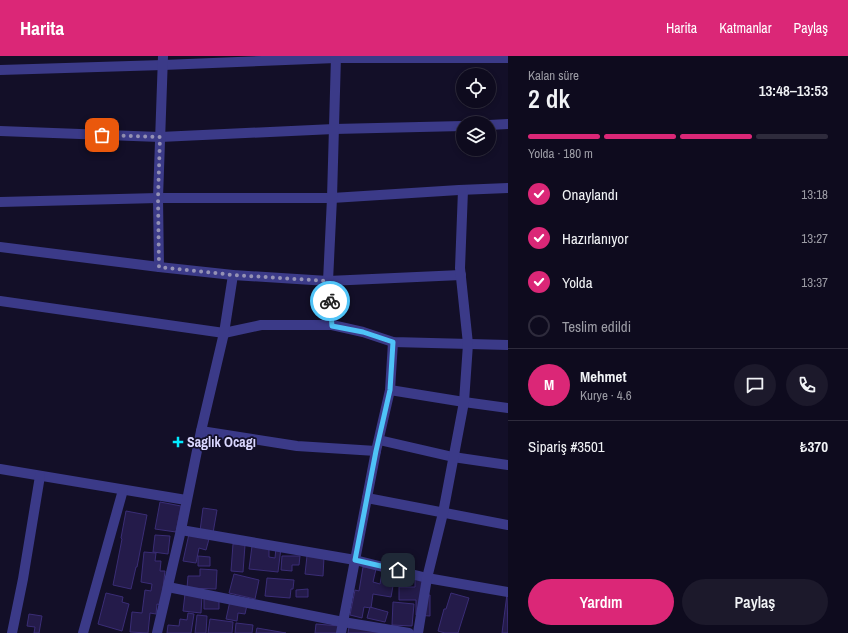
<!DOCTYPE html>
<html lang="tr">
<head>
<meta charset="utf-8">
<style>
  :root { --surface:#0e0b1e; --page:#1c192b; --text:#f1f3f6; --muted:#9b9ba4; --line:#2e2b3c; --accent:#db2777 }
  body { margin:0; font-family:"Archivo Narrow",sans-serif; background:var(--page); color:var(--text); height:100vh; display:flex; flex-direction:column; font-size:15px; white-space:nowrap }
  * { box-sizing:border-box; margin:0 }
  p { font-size:13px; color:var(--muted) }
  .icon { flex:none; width:22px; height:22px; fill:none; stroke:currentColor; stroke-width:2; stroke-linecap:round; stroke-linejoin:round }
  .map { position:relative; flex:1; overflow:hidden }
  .side { display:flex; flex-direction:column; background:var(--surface); width:340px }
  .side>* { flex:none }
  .buttons { position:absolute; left:456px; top:12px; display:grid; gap:8px }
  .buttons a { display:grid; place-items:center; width:40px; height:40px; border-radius:50%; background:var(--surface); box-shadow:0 2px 6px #0003,0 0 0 1px var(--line); font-size:20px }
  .pin { position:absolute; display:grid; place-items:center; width:34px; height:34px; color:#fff; margin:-17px; border-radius:8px; box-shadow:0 2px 6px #0006 }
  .courier { position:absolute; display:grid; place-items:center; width:40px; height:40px; margin:-20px; border:3px solid #4fc3f7; border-radius:50%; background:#fff; color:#222; box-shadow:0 1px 5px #0007 }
  .head em { font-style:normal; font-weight:600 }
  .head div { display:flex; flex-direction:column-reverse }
  .head { display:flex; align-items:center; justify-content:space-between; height:68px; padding:0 20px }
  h1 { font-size:26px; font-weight:600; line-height:30px }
  .bar { display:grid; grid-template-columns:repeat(4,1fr); gap:6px 4px; align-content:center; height:48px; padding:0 20px }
  .bar i { height:5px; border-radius:3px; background:var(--line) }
  .bar .current { background:var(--accent) }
  .bar p { grid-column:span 4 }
  .line { display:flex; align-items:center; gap:10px; padding:0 20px; border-top:1px solid var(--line) }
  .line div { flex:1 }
  .round { display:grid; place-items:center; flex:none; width:42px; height:42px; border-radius:21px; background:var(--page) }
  ol { padding:0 20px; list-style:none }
  li { display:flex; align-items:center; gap:12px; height:44px }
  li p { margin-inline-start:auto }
  li .icon { padding:4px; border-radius:50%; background:var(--accent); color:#fff; stroke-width:4 }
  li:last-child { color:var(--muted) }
  li i { width:22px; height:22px; border:2px solid var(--line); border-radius:50% }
  .button { display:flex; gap:8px; margin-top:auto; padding:8px 20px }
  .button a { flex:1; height:46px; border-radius:24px; background:var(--accent); color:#fff; font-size:16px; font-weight:600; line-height:46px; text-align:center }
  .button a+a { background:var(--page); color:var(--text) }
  header { display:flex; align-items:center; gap:24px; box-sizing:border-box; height:56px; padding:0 20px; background:var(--accent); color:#fff }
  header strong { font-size:19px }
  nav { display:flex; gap:22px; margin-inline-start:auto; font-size:14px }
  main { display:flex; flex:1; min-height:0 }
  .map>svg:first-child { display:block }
  .building { fill:#241b4a; stroke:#3a2d76 }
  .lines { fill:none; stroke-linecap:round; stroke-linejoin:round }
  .minor { stroke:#3b3a88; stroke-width:10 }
  .done { stroke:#9491b4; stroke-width:4; stroke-dasharray:0 7.2 }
  .route { stroke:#4fc3f7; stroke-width:5 }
  .poi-dot { fill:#03eaff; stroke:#130f28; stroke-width:1.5 }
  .labels { text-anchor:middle; stroke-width:3.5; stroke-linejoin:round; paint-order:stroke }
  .poi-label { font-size:14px; font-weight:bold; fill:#dad7ff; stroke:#130f28; text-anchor:start }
</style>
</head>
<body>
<header>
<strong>Harita</strong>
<nav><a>Harita</a><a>Katmanlar</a><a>Paylaş</a></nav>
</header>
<main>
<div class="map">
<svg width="508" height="577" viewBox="0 0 508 577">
  <rect width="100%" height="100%" fill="#130f28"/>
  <g class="building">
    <path d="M160 446 181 450 176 476 155 473Z"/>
    <path d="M203 452 217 454 213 477 200 475Z"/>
    <path d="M126 455 147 459 137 511H136L131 533 113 529 122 483 121 482Z"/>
    <path d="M189 478 209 483 206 494 199 492 196 507 183 505Z"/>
    <path d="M155 479 170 480 168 498 153 496Z"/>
    <path d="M233 488 245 489 243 516 231 515Z"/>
    <path d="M252 490 269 492V501L275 502 276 492H281L278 516 249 513Z"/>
    <path d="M144 496 156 497 155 505H161L160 515H165L161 549 157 548 156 558 150 557 148 577 130 576 132 556 142 557 145 534 151 535 152 528 141 526Z"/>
    <path d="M198 500 210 501V510H198Z"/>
    <path d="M282 500H300L299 509H292V515L281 514Z"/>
    <path d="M307 500 324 501 323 520 305 518Z"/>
    <path d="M363 511 376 513 373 526 380 528 382 517 395 519 391 541 373 538 371 552 364 551 362 562 350 559 355 534 359 535Z"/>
    <path d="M200 513 217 514 216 533 187 532 188 520H200Z"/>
    <path d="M234 518 259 524 255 543 229 537Z"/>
    <path d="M267 522 294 524 293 533H291L290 542 265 540Z"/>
    <path d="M415 523H424V539H430V560L416 559V544H399V531H415Z"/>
    <path d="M308 533V541H296V534Z"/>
    <path d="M106 537 123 541 122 546 129 548 122 575 98 568Z"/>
    <path d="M451 537 469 542 458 577H445L438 575 444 553H446Z"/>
    <path d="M185 538 202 539 201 557 183 555Z"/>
    <path d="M507 538 508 577H502Z"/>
    <path d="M204 542 219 543V553H204Z"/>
    <path d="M230 545 247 549 245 558 238 557 237 565 226 563Z"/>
    <path d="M393 546 414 548 412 570 392 569Z"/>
    <path d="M370 551 388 556 385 566 367 562Z"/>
    <path d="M188 557 194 558 191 577H167L168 569 179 570 180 563 187 564Z"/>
    <path d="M29 558 42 560 39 577H34L35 571 27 570Z"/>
    <path d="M197 559 207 560 206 577H195Z"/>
    <path d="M210 563 233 566 232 577H208Z"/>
    <path d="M236 567 253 569 252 577H235Z"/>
    <path d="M316 568 340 570 339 577H315Z"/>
    <path d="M349 571 395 577H348Z"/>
    <path d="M257 572 286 577H256Z"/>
  </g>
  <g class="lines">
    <g class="minor">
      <path d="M0 14 163 9 336 2H508"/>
      <path d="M489 69 508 68"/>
      <path d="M0 75 160 81 334 73 463 70"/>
      <path d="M0 146 158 142H332L459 134 508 132"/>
      <path d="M0 191 159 211 233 219 328 225 461 219"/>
      <path d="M159 211 158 142 163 0"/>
      <path d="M0 245 224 277 261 269H332L363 276 393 286 508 289"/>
      <path d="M332 269 328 225 332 142 336 0"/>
      <path d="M390 334 464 346 508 352"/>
      <path d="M201 375 297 390 376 395"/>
      <path d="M379 384 453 401 508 409"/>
      <path d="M0 413 186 444"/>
      <path d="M367 442 508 469"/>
      <path d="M181 474 355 504 427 522 508 536"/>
      <path d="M168 531 343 566 409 577"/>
      <path d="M12 577 23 523 40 420"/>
      <path d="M83 577 123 434"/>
      <path d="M157 577 181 474 201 375 224 277 233 219"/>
      <path d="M341 577 376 395 390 334 393 286"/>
      <path d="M418 577 427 522 443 457 464 346 468 288 460 212 463 134"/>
    </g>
  </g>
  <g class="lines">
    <path class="done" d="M102 79 160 81 158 142 159 211 233 219 328 225 330 245"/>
    <path class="route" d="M330 245 332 270 363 276 393 286 390 334 376 395 355 504 398 514"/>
  </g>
  <path class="poi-dot" d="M176 380h4v4h4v4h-4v4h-4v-4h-4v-4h4z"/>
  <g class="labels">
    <g class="poi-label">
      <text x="187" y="391">Saglık Ocagı</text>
    </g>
  </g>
</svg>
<div class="buttons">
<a><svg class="icon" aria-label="locate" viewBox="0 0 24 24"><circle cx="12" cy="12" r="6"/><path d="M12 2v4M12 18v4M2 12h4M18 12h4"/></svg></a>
<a><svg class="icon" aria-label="layers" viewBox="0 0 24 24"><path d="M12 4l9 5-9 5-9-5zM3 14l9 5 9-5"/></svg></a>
</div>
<div class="pin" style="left:102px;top:79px;background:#ea580c"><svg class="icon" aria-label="bag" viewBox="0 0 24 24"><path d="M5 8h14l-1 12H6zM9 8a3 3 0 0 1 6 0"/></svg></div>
<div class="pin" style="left:398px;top:514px;background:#1f2937"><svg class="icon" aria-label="home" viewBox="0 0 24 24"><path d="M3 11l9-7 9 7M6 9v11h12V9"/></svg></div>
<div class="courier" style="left:330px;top:245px"><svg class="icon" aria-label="bike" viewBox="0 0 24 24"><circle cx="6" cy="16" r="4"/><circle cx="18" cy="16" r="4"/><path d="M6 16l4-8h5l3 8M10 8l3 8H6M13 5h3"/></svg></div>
</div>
<section class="side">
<div class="head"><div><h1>2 dk</h1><p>Kalan süre</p></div><em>13:48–13:53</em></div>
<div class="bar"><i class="current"></i><i class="current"></i><i class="current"></i><i></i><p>Yolda · 180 m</p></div>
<ol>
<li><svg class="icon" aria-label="check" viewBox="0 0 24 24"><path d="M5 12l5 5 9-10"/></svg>Onaylandı<p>13:18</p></li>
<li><svg class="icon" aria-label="check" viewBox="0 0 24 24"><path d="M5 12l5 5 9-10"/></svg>Hazırlanıyor<p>13:27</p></li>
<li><svg class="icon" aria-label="check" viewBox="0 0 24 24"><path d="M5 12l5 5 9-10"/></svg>Yolda<p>13:37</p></li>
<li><i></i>Teslim edildi</li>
</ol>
<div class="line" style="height:72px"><b class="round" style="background:var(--accent);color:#fff">M</b><div><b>Mehmet</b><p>Kurye · 4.6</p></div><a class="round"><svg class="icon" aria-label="chat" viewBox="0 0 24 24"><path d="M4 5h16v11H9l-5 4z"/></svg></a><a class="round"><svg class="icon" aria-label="phone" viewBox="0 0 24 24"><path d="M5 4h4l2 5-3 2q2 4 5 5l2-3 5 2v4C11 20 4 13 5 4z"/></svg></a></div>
<div class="line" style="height:52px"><div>Sipariş #3501</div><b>₺370</b></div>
<div class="button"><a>Yardım</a><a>Paylaş</a></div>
</section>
</main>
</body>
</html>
